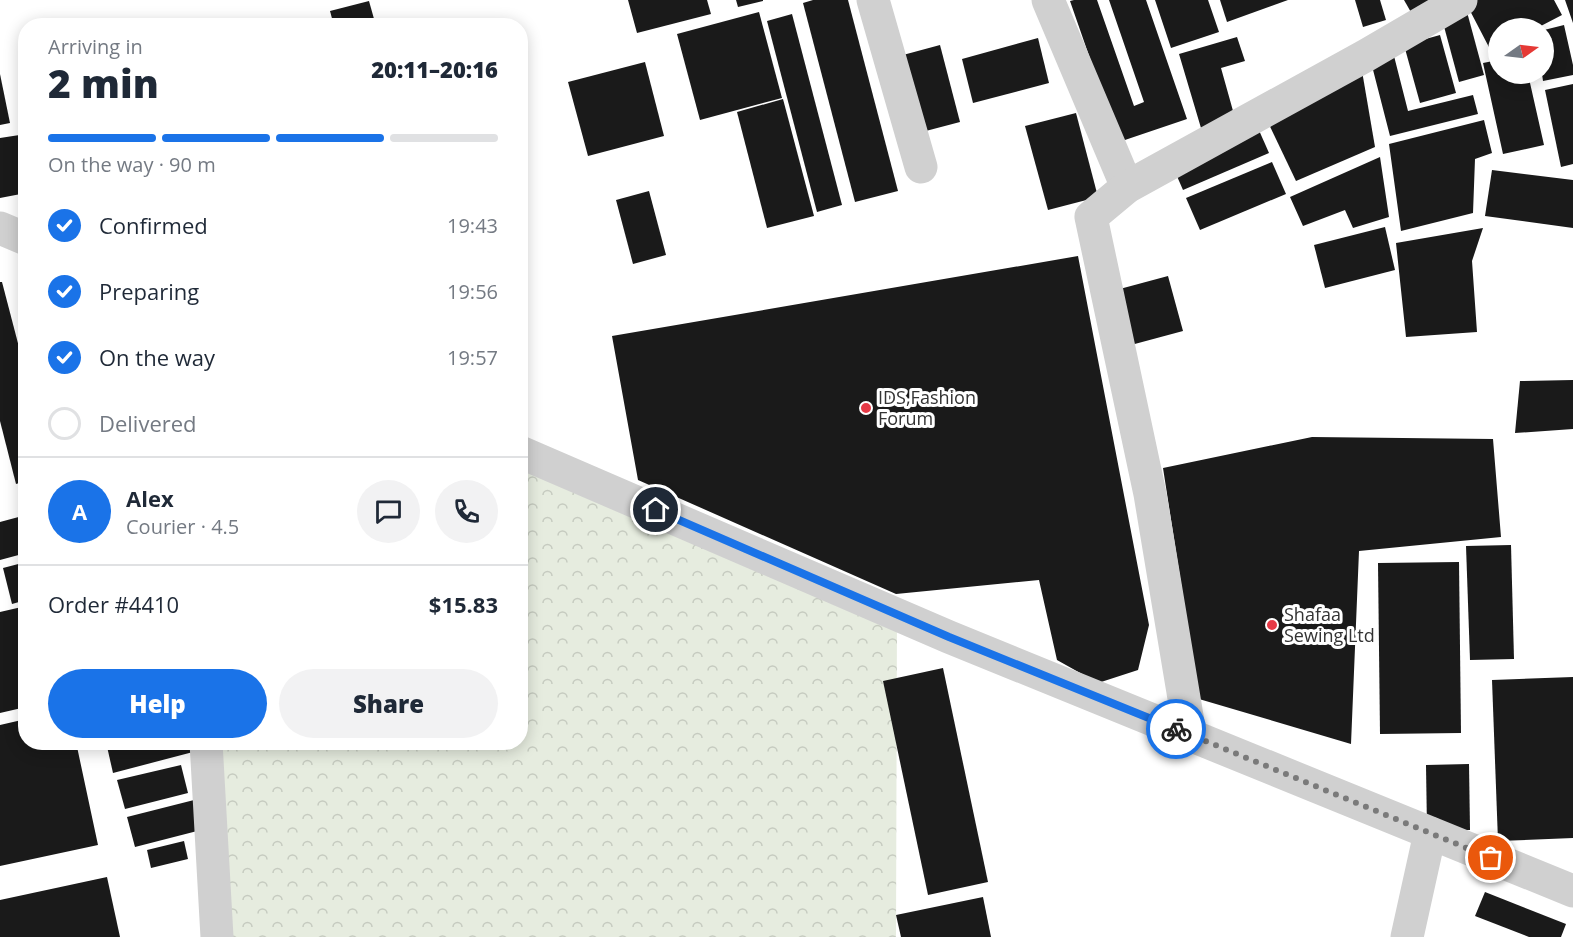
<!DOCTYPE html>
<html lang="en">
<head>
<meta charset="utf-8">
<style>
  :root { --surface:#fff; --page:#f2f2f3; --text:#1f2937; --muted:#747a83; --line:#e0e1e3; --accent:#1a73e8 }
  body { margin:0; font-family:"Open Sans",sans-serif; background:var(--page); color:var(--text); height:100vh; display:flex; flex-direction:column; font-size:22px; white-space:nowrap }
  * { box-sizing:border-box; margin:0 }
  p { font-size:20px; color:var(--muted) }
  .icon { flex:none; width:33px; height:33px; fill:none; stroke:currentColor; stroke-width:2; stroke-linecap:round; stroke-linejoin:round }
  .map { position:relative; flex:1; overflow:hidden }
  .drawer { position:absolute; left:18px; top:18px; width:510px; height:732px; display:flex; flex-direction:column; background:var(--surface); border-radius:24px; box-shadow:0 3px 15px #0003 }
  .drawer>* { flex:none }
  .needle { width:39px; rotate:76deg }
  .controls { position:absolute; left:1488px; top:18px; display:grid; gap:12px }
  .controls a { display:grid; place-items:center; width:66px; height:66px; border-radius:50%; background:var(--surface); box-shadow:0 3px 15px #0003; font-size:30px }
  .pin { position:absolute; display:grid; place-items:center; width:51px; height:51px; color:#fff; margin:-26px; border:3px solid #fff; border-radius:50%; box-shadow:0 2px 6px #0007 }
  .courier { position:absolute; display:grid; place-items:center; width:60px; height:60px; margin:-30px; border:4px solid #1a73e8; border-radius:50%; background:#fff; color:#222; box-shadow:0 2px 8px #0007 }
  .summary em { font-style:normal; font-weight:800 }
  .summary div { display:flex; flex-direction:column-reverse }
  .summary { display:flex; align-items:center; justify-content:space-between; height:102px; padding:0 30px }
  h1 { font-size:39px; font-weight:800; line-height:45px }
  .bar { display:grid; grid-template-columns:repeat(4,1fr); gap:9px 6px; align-content:center; height:72px; padding:0 30px }
  .bar i { height:8px; border-radius:4px; background:var(--line) }
  .bar .current { background:var(--accent) }
  .bar p { grid-column:span 4 }
  .line { display:flex; align-items:center; gap:15px; padding:0 30px; border-top:2px solid var(--line) }
  .line div { flex:1 }
  .round { display:grid; place-items:center; flex:none; width:63px; height:63px; border-radius:32px; background:var(--page) }
  ol { padding:0 30px; list-style:none }
  li { display:flex; align-items:center; gap:18px; height:66px }
  li p { margin-inline-start:auto }
  li .icon { padding:6px; border-radius:50%; background:var(--accent); color:#fff; stroke-width:4 }
  li:last-child { color:var(--muted) }
  li i { width:33px; height:33px; border:3px solid var(--line); border-radius:50% }
  .primary-button { display:flex; gap:12px; margin-top:auto; padding:12px 30px }
  .primary-button a { flex:1; height:69px; border-radius:36px; background:var(--accent); color:#fff; font-size:24px; font-weight:800; line-height:69px; text-align:center }
  .primary-button a+a { background:var(--page); color:var(--text) }
  .map>svg:first-child { display:block }
  .forest { fill:url(#forest-crowns) }
  .building { fill:#1a1a1a }
  .lines { fill:none; stroke-linecap:round; stroke-linejoin:round }
  .minor { stroke:#d0d0d0; stroke-width:33 }
  .done { stroke:#7a7a7a; stroke-width:6; stroke-dasharray:0 10.8 }
  .route { stroke:#1a73e8; stroke-width:8 }
  .poi-dot { fill:#e63946; stroke:#fff; stroke-width:2 }
  .labels { text-anchor:middle; stroke-width:6; stroke-linejoin:round; paint-order:stroke }
  .poi-label { font-size:18px; fill:#333; stroke:#fff; text-anchor:start }
</style>
</head>
<body>
<div class="map">
<svg width="1573" height="937" viewBox="0 0 1573 937">
  <defs>
    <pattern id="forest-crowns" width="20" height="18" patternUnits="userSpaceOnUse" patternTransform="scale(1.5)"><rect width="20" height="18" fill="#e6ecdf"/><path d="M2 6a3 3 0 1 1 6 0M12 15a3 3 0 1 1 6 0" fill="none" stroke="#c6cbc0"/></pattern>
  </defs>
  <rect width="100%" height="100%" fill="#fff"/>
  <path class="forest" d="M521 452 897 614 896 937H217L206 743 520 742Z"/>
  <g class="building">
    <path d="M628 0H707L711 14 637 33Z"/>
    <path d="M736 0H763V1L738 7Z"/>
    <path d="M813 0H848L898 191 855 202 803 3Z"/>
    <path d="M1074 0H1097L1134 106 1144 102 1109 0H1146L1187 119 1119 142 1070 1Z"/>
    <path d="M1155 0H1208L1219 32 1171 48Z"/>
    <path d="M1220 0H1288L1227 22Z"/>
    <path d="M1355 0H1380L1386 20 1363 27Z"/>
    <path d="M1404 0H1439L1412 14Z"/>
    <path d="M1472 0H1554L1562 15 1537 28H1498V49L1492 53 1466 3Z"/>
    <path d="M1565 0H1573V23Z"/>
    <path d="M369 1 376 26H334L330 11Z"/>
    <path d="M759 12 782 98 700 120 677 34Z"/>
    <path d="M1467 12 1484 75 1459 82 1442 19Z"/>
    <path d="M792 14 842 205 817 212 767 21Z"/>
    <path d="M428 18 430 26H403V25Z"/>
    <path d="M1564 25 1573 65V75L1543 81 1542 74H1544V30Z"/>
    <path d="M1440 35 1456 93 1420 103 1404 45Z"/>
    <path d="M1237 37 1245 61 1221 68 1235 118 1201 128 1179 54Z"/>
    <path d="M1038 38 1049 83 973 103 962 59Z"/>
    <path d="M940 45 960 122 922 132 903 55Z"/>
    <path d="M1394 56 1408 111 1473 95 1478 114 1390 136 1371 62Z"/>
    <path d="M1498 60V74H1528L1544 145 1503 154 1483 63Z"/>
    <path d="M645 62 664 136 588 156 568 82Z"/>
    <path d="M1362 71 1375 147 1296 181 1265 116Z"/>
    <path d="M0 74 10 123 0 125Z"/>
    <path d="M1573 84V164L1561 167 1545 90Z"/>
    <path d="M783 99 814 216 767 228 737 112Z"/>
    <path d="M1076 113 1098 197 1048 210 1025 126Z"/>
    <path d="M1484 120 1492 153 1475 159 1473 213 1401 231 1389 144Z"/>
    <path d="M1258 128 1269 153 1183 190 1172 165Z"/>
    <path d="M26 134V193L0 198V138Z"/>
    <path d="M1380 157 1389 217 1353 228 1345 210 1303 226 1290 197Z"/>
    <path d="M1272 162 1286 194 1200 230 1186 198Z"/>
    <path d="M1492 170 1573 180V228L1485 216Z"/>
    <path d="M649 191 666 255 633 264 616 200Z"/>
    <path d="M1385 227 1395 270 1325 288 1314 245Z"/>
    <path d="M1483 228 1472 261 1477 332 1406 337 1396 243Z"/>
    <path d="M1078 256 1149 625 1138 670 1098 683 1057 660 1039 580 896 594 638 480 612 336Z"/>
    <path d="M1168 276 1183 331 1131 345 1116 290Z"/>
    <path d="M0 282H2L26 374V481L16 484 0 421Z"/>
    <path d="M1573 380V429L1515 433 1520 381Z"/>
    <path d="M1312 437 1493 439 1501 537 1359 551 1351 744 1199 699 1163 468Z"/>
    <path d="M26 515V553L0 560V522Z"/>
    <path d="M1511 545 1514 659 1470 660 1466 546Z"/>
    <path d="M26 562V600L12 604 3 568Z"/>
    <path d="M1459 562 1461 733 1380 734 1378 563Z"/>
    <path d="M26 606V707L0 713V612Z"/>
    <path d="M943 668 988 882 928 895 883 681Z"/>
    <path d="M1573 677V838L1498 841 1492 680Z"/>
    <path d="M26 719V742H76L98 845 0 866V725Z"/>
    <path d="M106 742H191L193 752 113 773Z"/>
    <path d="M1469 764 1470 830H1427L1426 765Z"/>
    <path d="M181 765 188 793 125 809 117 780Z"/>
    <path d="M198 799 205 829 135 847 127 817Z"/>
    <path d="M184 841 188 859 151 868 147 850Z"/>
    <path d="M107 877 120 937H0V900Z"/>
    <path d="M1485 892 1566 924 1561 937H1529L1475 916Z"/>
    <path d="M983 897 991 937H901L896 915Z"/>
  </g>
  <g class="lines">
    <g class="minor">
      <path d="M873 0 921 167"/>
      <path d="M1048 0 1127 187"/>
      <path d="M0 228 26 239"/>
      <path d="M520 452 949 637 1573 891"/>
      <path d="M1190 734 1150 494 1091 217 1127 187 1365 56 1461 0"/>
      <path d="M206 742 217 937"/>
      <path d="M1407 937 1430 833"/>
    </g>
  </g>
  <g class="lines">
    <path class="done" d="M1176 729 1491 858"/>
    <path class="route" d="M656 510 949 637 1176 729"/>
  </g>
  <g class="poi-dot">
    <circle cx="866" cy="408" r="6"/>
    <circle cx="1272" cy="625" r="6"/>
  </g>
  <g class="labels">
    <g class="poi-label">
      <text x="878" y="404">IDS,Fashion<tspan x="878" dy="21">Forum</tspan></text>
      <text x="1284" y="621">Shafaa<tspan x="1284" dy="21">Sewing Ltd</tspan></text>
    </g>
  </g>
</svg>
<div class="controls">
<a><svg class="needle" viewBox="-14 -14 28 28"><path d="M0-13l5 13h-10z" fill="#e53935"/><path d="M0 13l5-13h-10z" fill="#747a83"/></svg></a>
</div>
<div class="pin" style="left:1491px;top:858px;background:#ea580c"><svg class="icon" aria-label="bag" viewBox="0 0 24 24"><path d="M5 8h14l-1 12H6zM9 8a3 3 0 0 1 6 0"/></svg></div>
<div class="pin" style="left:656px;top:510px;background:#1f2937"><svg class="icon" aria-label="home" viewBox="0 0 24 24"><path d="M3 11l9-7 9 7M6 9v11h12V9"/></svg></div>
<div class="courier" style="left:1176px;top:729px"><svg class="icon" aria-label="bike" viewBox="0 0 24 24"><circle cx="6" cy="16" r="4"/><circle cx="18" cy="16" r="4"/><path d="M6 16l4-8h5l3 8M10 8l3 8H6M13 5h3"/></svg></div>
<section class="drawer">
<div class="summary"><div><h1>2 min</h1><p>Arriving in</p></div><em>20:11–20:16</em></div>
<div class="bar"><i class="current"></i><i class="current"></i><i class="current"></i><i></i><p>On the way · 90 m</p></div>
<ol>
<li><svg class="icon" aria-label="check" viewBox="0 0 24 24"><path d="M5 12l5 5 9-10"/></svg>Confirmed<p>19:43</p></li>
<li><svg class="icon" aria-label="check" viewBox="0 0 24 24"><path d="M5 12l5 5 9-10"/></svg>Preparing<p>19:56</p></li>
<li><svg class="icon" aria-label="check" viewBox="0 0 24 24"><path d="M5 12l5 5 9-10"/></svg>On the way<p>19:57</p></li>
<li><i></i>Delivered</li>
</ol>
<div class="line" style="height:108px"><b class="round" style="background:var(--accent);color:#fff">A</b><div><b>Alex</b><p>Courier · 4.5</p></div><a class="round"><svg class="icon" aria-label="chat" viewBox="0 0 24 24"><path d="M4 5h16v11H9l-5 4z"/></svg></a><a class="round"><svg class="icon" aria-label="phone" viewBox="0 0 24 24"><path d="M5 4h4l2 5-3 2q2 4 5 5l2-3 5 2v4C11 20 4 13 5 4z"/></svg></a></div>
<div class="line" style="height:78px"><div>Order #4410</div><b>$15.83</b></div>
<div class="primary-button"><a>Help</a><a>Share</a></div>
</section>
</div>
</body>
</html>
